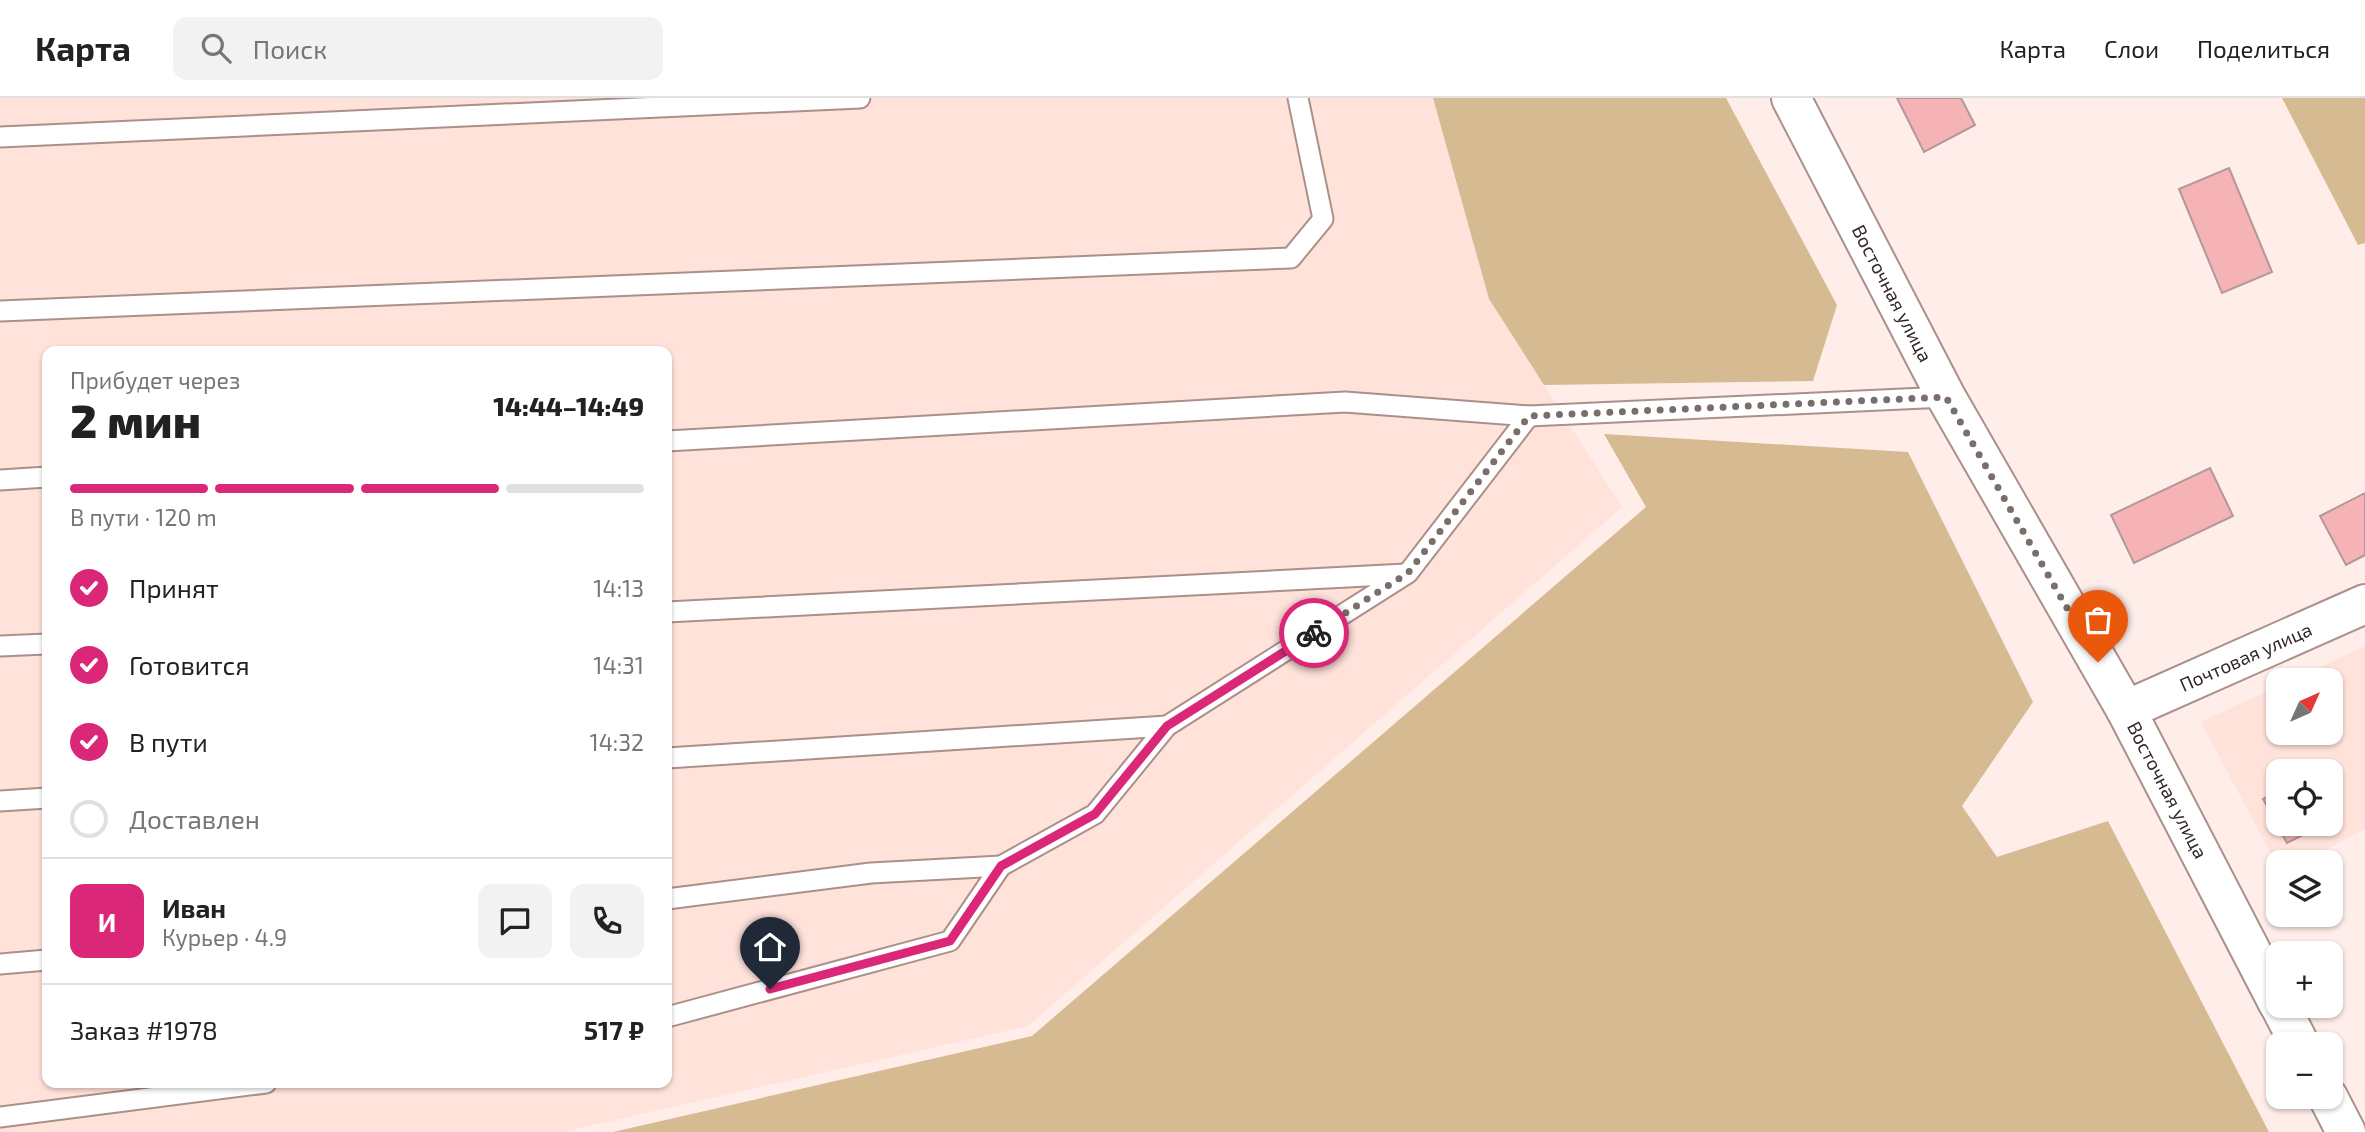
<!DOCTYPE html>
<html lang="ru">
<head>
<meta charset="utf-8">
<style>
  :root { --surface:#fff; --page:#f2f2f2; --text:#222; --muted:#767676; --line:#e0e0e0; --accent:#db2777 }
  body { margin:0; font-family:"Exo 2",sans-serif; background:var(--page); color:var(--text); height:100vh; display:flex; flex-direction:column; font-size:26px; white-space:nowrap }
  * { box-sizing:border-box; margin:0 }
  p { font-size:23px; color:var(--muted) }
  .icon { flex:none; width:38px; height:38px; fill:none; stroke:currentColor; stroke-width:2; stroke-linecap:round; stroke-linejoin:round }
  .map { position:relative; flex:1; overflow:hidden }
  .details { position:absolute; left:42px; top:248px; width:630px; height:742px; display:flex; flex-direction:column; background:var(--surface); border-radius:14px; box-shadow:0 2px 5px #0004 }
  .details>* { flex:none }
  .needle { width:46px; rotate:45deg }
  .controls { position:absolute; left:2266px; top:570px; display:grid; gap:14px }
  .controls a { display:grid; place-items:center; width:77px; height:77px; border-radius:14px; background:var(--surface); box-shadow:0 2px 5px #0004; font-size:35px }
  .pin { position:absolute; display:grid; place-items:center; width:60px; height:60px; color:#fff; margin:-72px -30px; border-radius:50% 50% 50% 0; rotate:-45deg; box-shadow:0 0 7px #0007 }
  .pin .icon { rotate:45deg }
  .courier { position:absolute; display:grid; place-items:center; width:70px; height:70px; margin:-35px; border:5px solid #db2777; border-radius:50%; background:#fff; color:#222; box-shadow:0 2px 9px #0007 }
  .head em { font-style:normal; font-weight:800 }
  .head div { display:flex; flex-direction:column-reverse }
  .head { display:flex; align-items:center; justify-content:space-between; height:119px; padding:0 28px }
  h1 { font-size:46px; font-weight:800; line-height:52px }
  .bar { display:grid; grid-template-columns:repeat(4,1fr); gap:10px 7px; align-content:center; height:84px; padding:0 28px }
  .bar i { height:9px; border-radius:5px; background:var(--line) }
  .bar .selected { background:var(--accent) }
  .bar p { grid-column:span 4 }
  .line { display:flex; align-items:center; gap:18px; padding:0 28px; border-top:2px solid var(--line) }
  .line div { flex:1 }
  .round { display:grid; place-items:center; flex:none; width:74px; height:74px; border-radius:14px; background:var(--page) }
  ol { padding:0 28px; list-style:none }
  li { display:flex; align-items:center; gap:21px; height:77px }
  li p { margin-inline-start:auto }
  li .icon { padding:7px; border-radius:50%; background:var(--accent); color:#fff; stroke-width:4 }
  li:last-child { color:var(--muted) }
  li i { width:38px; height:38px; border:4px solid var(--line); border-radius:50% }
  header { display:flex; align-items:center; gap:42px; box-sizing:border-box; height:98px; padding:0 35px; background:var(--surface); border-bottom:2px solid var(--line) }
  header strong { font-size:33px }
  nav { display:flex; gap:38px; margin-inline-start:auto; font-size:24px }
  .search { width:490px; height:63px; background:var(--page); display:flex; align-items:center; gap:18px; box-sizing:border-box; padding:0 24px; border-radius:14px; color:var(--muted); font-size:26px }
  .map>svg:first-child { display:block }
  .built { fill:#ffe2da; fill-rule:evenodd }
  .green { fill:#d6ba91 }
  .building { fill:#f6b3b6; stroke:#b39899; stroke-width:2 }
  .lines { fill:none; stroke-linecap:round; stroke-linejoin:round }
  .service-casing { stroke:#aa9089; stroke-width:23 }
  .minor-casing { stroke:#aa9089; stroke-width:42 }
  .service { stroke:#fff; stroke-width:19 }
  .minor { stroke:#fff; stroke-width:38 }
  .done { stroke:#7a6e6a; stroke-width:7; stroke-dasharray:0 12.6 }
  .route { stroke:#db2777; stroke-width:9 }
  .labels { text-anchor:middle; stroke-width:5; stroke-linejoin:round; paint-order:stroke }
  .street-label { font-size:19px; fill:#332926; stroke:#fff }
</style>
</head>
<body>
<header>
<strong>Карта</strong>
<div class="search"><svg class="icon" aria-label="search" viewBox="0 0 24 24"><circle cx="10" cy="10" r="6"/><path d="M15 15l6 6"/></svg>Поиск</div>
<nav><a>Карта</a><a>Слои</a><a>Поделиться</a></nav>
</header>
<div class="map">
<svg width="2365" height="1034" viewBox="0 0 2365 1034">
  <rect width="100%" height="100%" fill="#feede9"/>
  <g class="built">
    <path d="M0 0H1433L1489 201 1622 409 1028 928 562 1034H0ZM47 254H667V985H47Z"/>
    <path d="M2365 548V731L2300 765H2278V769L2201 624 2278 588V635H2331V583H2291ZM2278 674H2331V726H2278Z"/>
  </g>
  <g class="green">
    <path d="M1433 0H1726L1837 207 1813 283 1544 287 1489 201Z"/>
    <path d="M2282 0H2365V145L2358 147Z"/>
    <path d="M1604 336 1908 354 2033 604 1962 708 1997 759 2108 723 2269 1034H613L1032 938 1646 409Z"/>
  </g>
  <g class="building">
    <path d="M1897 0H1961L1975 27 1924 54Z"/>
    <path d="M2229 70 2272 174 2222 195 2179 91Z"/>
    <path d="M2210 370 2233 418 2134 465 2111 417Z"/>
    <path d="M2365 395V457L2346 467 2320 418Z"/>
    <path d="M2278 693V726H2308L2311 733 2287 745 2263 701Z"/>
  </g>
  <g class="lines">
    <g class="service-casing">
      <g id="service">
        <path d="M0 39 860 0"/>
        <path d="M0 213 1291 160 1323 121 1298 0"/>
        <path d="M667 343 1345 304 1529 318 1946 299"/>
        <path d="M0 382 47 379"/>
        <path d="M667 514 1406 476"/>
        <path d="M0 548 47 546"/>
        <path d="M667 660 1167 628"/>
        <path d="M0 703 47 700"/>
        <path d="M667 801 871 775 1001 768"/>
        <path d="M0 866 47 862"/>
        <path d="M667 919 950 843 1001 768 1095 716 1167 628 1408 475 1529 318"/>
        <path d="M0 1019 266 985"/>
      </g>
    </g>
    <g class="minor-casing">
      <g id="minor">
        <path id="s1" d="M1791 0 1946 299 2126 612 2278 905"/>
        <path id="s2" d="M2126 612 2365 506"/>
        <path d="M2280 908 2300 947"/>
        <path d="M2328 999 2346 1034"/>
      </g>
    </g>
    <use href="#service" class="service"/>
    <use href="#minor" class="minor"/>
  </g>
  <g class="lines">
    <path class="done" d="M1314 535 1408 475 1529 318 1946 299 2098 564"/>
    <path class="route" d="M770 891 950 843 1001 768 1095 716 1167 628 1314 535"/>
  </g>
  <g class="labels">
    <g class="street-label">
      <text dy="7" stroke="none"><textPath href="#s1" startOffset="220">Восточная улица</textPath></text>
      <text dy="7" stroke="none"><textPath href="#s2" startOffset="131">Почтовая улица</textPath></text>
      <text dy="7" stroke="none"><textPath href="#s1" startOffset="788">Восточная улица</textPath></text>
    </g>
  </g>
</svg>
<div class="controls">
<a><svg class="needle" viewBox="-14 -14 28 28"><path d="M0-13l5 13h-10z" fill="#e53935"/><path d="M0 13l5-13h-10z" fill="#767676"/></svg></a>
<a><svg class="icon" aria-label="locate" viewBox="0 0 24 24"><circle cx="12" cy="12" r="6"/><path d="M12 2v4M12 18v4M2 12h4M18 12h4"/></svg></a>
<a><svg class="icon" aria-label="layers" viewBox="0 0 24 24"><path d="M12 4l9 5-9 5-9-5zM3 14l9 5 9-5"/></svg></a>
<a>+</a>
<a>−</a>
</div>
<div class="pin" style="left:2098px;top:564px;background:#ea580c"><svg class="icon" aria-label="bag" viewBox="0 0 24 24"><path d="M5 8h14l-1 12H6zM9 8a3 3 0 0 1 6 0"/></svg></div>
<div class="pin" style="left:770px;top:891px;background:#1f2937"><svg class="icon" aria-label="home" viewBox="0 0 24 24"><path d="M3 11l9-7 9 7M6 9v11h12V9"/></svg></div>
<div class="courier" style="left:1314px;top:535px"><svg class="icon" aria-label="bike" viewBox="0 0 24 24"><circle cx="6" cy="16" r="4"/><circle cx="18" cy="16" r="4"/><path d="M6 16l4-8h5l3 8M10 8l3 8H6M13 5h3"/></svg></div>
<section class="details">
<div class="head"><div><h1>2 мин</h1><p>Прибудет через</p></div><em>14:44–14:49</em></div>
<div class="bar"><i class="selected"></i><i class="selected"></i><i class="selected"></i><i></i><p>В пути · 120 m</p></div>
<ol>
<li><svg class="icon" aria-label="check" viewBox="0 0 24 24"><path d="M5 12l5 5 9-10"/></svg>Принят<p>14:13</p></li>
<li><svg class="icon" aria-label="check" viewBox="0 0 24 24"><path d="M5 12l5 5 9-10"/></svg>Готовится<p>14:31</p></li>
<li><svg class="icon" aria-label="check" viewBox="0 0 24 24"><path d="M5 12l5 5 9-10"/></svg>В пути<p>14:32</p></li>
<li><i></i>Доставлен</li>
</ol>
<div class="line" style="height:126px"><b class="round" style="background:var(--accent);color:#fff">И</b><div><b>Иван</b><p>Курьер · 4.9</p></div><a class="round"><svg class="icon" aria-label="chat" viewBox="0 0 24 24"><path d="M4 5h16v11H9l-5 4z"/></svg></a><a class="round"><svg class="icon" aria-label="phone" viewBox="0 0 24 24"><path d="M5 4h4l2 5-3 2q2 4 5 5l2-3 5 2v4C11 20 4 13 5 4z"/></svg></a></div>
<div class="line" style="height:91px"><div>Заказ #1978</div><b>517 ₽</b></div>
</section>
</div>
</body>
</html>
